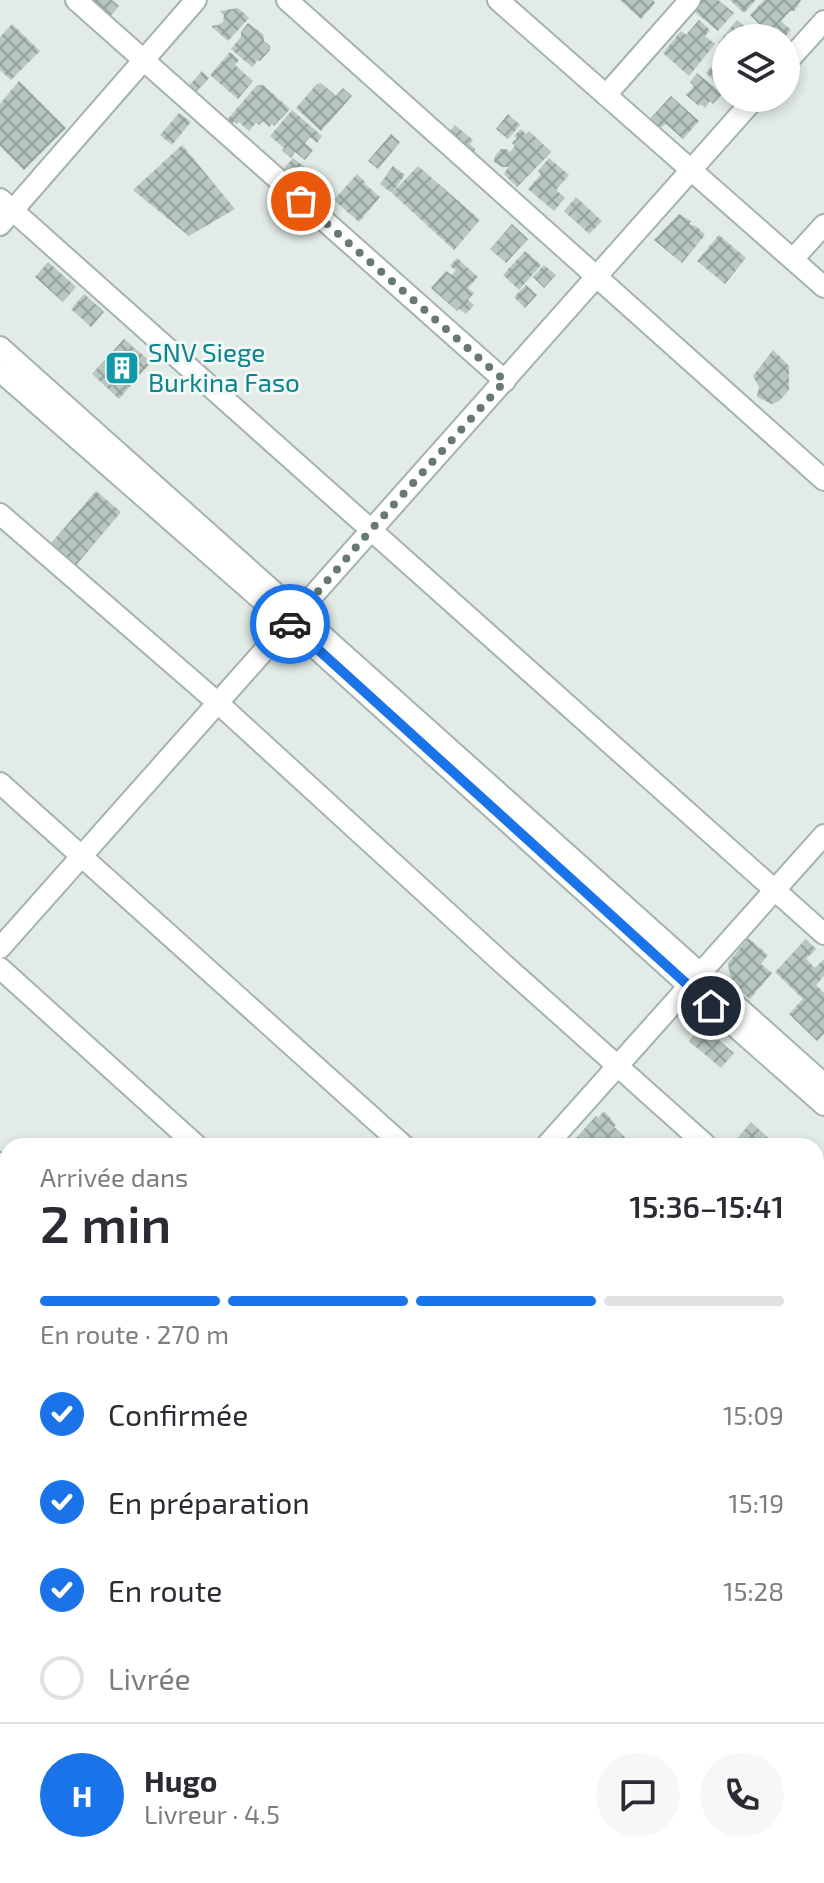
<!DOCTYPE html>
<html lang="fr">
<head>
<meta charset="utf-8">
<style>
  :root { --surface:#fff; --page:#f7f7f7; --text:#2b2b33; --muted:#7c7c81; --line:#e1e1e2; --accent:#1a73e8 }
  body { margin:0; font-family:"Exo 2",sans-serif; background:var(--page); color:var(--text); height:100vh; display:flex; flex-direction:column; font-size:30px; white-space:nowrap }
  * { box-sizing:border-box; margin:0 }
  p { font-size:26px; color:var(--muted) }
  .icon { flex:none; width:44px; height:44px; fill:none; stroke:currentColor; stroke-width:2; stroke-linecap:round; stroke-linejoin:round }
  .map { position:relative; flex:1; overflow:hidden }
  .details { position:absolute; left:0px; top:1138px; width:824px; height:746px; display:flex; flex-direction:column; background:var(--surface); border-radius:24px 24px 0 0; box-shadow:0 4px 12px #0003 }
  .details>* { flex:none }
  .fabs { position:absolute; left:712px; top:24px; display:grid; gap:16px }
  .fabs a { display:grid; place-items:center; width:88px; height:88px; border-radius:50%; background:var(--surface); box-shadow:0 4px 12px #0003; font-size:40px }
  .pin { position:absolute; display:grid; place-items:center; width:68px; height:68px; color:#fff; margin:-34px; border:4px solid #fff; border-radius:50%; box-shadow:0 2px 8px #0007 }
  .courier { position:absolute; display:grid; place-items:center; width:80px; height:80px; margin:-40px; border:6px solid #1a73e8; border-radius:50%; background:#fff; color:#222; box-shadow:0 2px 10px #0007 }
  .overview em { font-style:normal; font-weight:600 }
  .overview div { display:flex; flex-direction:column-reverse }
  .overview { display:flex; align-items:center; justify-content:space-between; height:136px; padding:0 40px }
  h1 { font-size:52px; font-weight:600; line-height:60px }
  .bar { display:grid; grid-template-columns:repeat(4,1fr); gap:12px 8px; align-content:center; height:96px; padding:0 40px }
  .bar i { height:10px; border-radius:6px; background:var(--line) }
  .bar .current { background:var(--accent) }
  .bar p { grid-column:span 4 }
  .line { display:flex; align-items:center; gap:20px; padding:0 40px; border-top:2px solid var(--line) }
  .line div { flex:1 }
  .round { display:grid; place-items:center; flex:none; width:84px; height:84px; border-radius:42px; background:var(--page) }
  ol { padding:0 40px; list-style:none }
  li { display:flex; align-items:center; gap:24px; height:88px }
  li p { margin-inline-start:auto }
  li .icon { padding:8px; border-radius:50%; background:var(--accent); color:#fff; stroke-width:4 }
  li:last-child { color:var(--muted) }
  li i { width:44px; height:44px; border:4px solid var(--line); border-radius:50% }
  .map>svg:first-child { display:block }
  .garden { fill:#bcdbc2 }
  .building { fill:url(#building-cross-hatch) }
  .lines { fill:none; stroke-linecap:round; stroke-linejoin:round }
  .minor-casing { stroke:#a5b3ad; stroke-width:24 }
  .minor { stroke:#fff; stroke-width:20 }
  .done { stroke:#667972; stroke-width:8; stroke-dasharray:0 14.4 }
  .route { stroke:#1a73e8; stroke-width:10 }
  .labels { text-anchor:middle; stroke-width:6; stroke-linejoin:round; paint-order:stroke }
  .culture-label { font-size:26px; fill:#0d838f; stroke:#f2f8f5; text-anchor:start }
</style>
</head>
<body>
<div class="map">
<svg width="824" height="1883" viewBox="0 0 824 1883">
  <defs>
    <pattern id="building-cross-hatch" width="8" height="8" patternUnits="userSpaceOnUse" patternTransform="scale(2)"><rect width="8" height="8" fill="#b7c6bf"/><path d="M0 0l8 8M0 8l8-8" fill="none" stroke="#94a29c"/></pattern>
  </defs>
  <rect width="100%" height="100%" fill="#e2ebe6"/>
  <path class="garden" d="M0 1692 8 1699V1876H88L82 1883H0Z"/>
  <g class="building">
    <path d="M85 0H112L119 6 109 18Z"/>
    <path d="M620 0H653L655 3 641 19Z"/>
    <path d="M695 0H718L734 13 718 31 689 7Z"/>
    <path d="M730 0H756L744 13Z"/>
    <path d="M764 0H801L798 6 794 11H790L781 21 791 30 784 38H778L771 33 767 32 750 15Z"/>
    <path d="M238 8 249 18 228 41 211 26 218 25 223 22 224 15 220 11Z"/>
    <path d="M699 20 710 30 705 36 715 44 689 76 663 53 681 31 686 35Z"/>
    <path d="M737 20 759 38H726V50L718 43Z"/>
    <path d="M248 23 263 34 264 41 270 46V50L260 61 258 60 252 67 231 49 241 37V32Z"/>
    <path d="M12 24 40 51 11 80 0 70V37Z"/>
    <path d="M726 51V72L719 80 726 86V91L706 73Z"/>
    <path d="M230 52 239 60 235 65 253 81 238 99 210 75Z"/>
    <path d="M202 71 209 78 194 94 187 88Z"/>
    <path d="M697 73 722 94 713 104 710 101 705 108 700 104 699 106 686 95 694 86 690 82Z"/>
    <path d="M19 81 66 128 24 170 0 146V104Z"/>
    <path d="M321 83 336 96 343 88 352 96 321 131 296 108 317 84Z"/>
    <path d="M257 85H263L290 109 274 126 272 124 269 127 263 121 259 125 256 123 249 131 239 122 237 124 234 121 232 124 227 120Z"/>
    <path d="M671 96 699 121 683 139 666 124 659 129 649 120Z"/>
    <path d="M292 110 322 136 317 143 310 137 305 143 313 150 305 160 295 152 291 158 282 151 284 148 270 136Z"/>
    <path d="M179 113 191 122 172 145 160 135Z"/>
    <path d="M508 114 520 125 508 139 496 129Z"/>
    <path d="M455 125 473 140 470 144 475 149 473 156 448 134Z"/>
    <path d="M521 129 526 134 529 131 551 152 517 187 504 174 508 167H502L494 162 495 156 501 149H506L510 152 515 146 512 143 517 138 514 136Z"/>
    <path d="M391 134 400 142 378 169 368 161Z"/>
    <path d="M182 145 235 209 189 236 133 190Z"/>
    <path d="M293 158 305 167 293 181 282 171Z"/>
    <path d="M549 158 569 175 556 190 565 198 554 211 528 189 541 174 538 171Z"/>
    <path d="M393 166 405 175 392 193 380 184Z"/>
    <path d="M418 166 480 220 454 250 392 193Z"/>
    <path d="M357 174 365 182 364 183 380 197 359 222 334 200Z"/>
    <path d="M576 197 602 221 589 234 564 211Z"/>
    <path d="M679 214 691 221 689 224 697 227 705 235 682 263 654 240Z"/>
    <path d="M512 224 528 239 506 263 490 249Z"/>
    <path d="M719 235 746 258 725 284 697 261Z"/>
    <path d="M525 251 541 265 519 290 503 275Z"/>
    <path d="M457 258 478 277 468 288 474 293 468 300 474 305 466 314 459 309 457 311 431 288 446 271 452 275 456 270 450 266Z"/>
    <path d="M48 262 76 287 63 302 35 277Z"/>
    <path d="M544 265 556 275 544 288 533 277Z"/>
    <path d="M526 285 537 295 525 308 514 297Z"/>
    <path d="M84 294 104 312 91 327 71 309Z"/>
    <path d="M124 339 151 362 119 399 92 374Z"/>
    <path d="M773 350 789 366V390L779 401 772 404 757 397 759 387 753 376Z"/>
    <path d="M96 491 121 512 72 570 47 548Z"/>
    <path d="M748 938 768 955 761 964 772 973 750 999 731 983 728 963Z"/>
    <path d="M806 939 816 949 806 959 815 968 824 959V976L816 985 824 993V1034L817 1041 789 1014 803 999 775 972Z"/>
    <path d="M702 1026 734 1053 721 1068 689 1041Z"/>
    <path d="M604 1111 616 1125 614 1127 632 1144 630 1146H569L596 1116 598 1118Z"/>
    <path d="M751 1122 777 1146H739L734 1142Z"/>
    <path d="M816 1734 824 1742V1755L816 1764Z"/>
    <path d="M727 1876H754L748 1883H720Z"/>
  </g>
  <g class="lines">
    <g class="minor-casing">
      <g id="minor">
        <path d="M76 0 505 381"/>
        <path d="M287 0 824 480"/>
        <path d="M498 0 824 287"/>
        <path d="M786 63 824 21"/>
        <path d="M606 95 690 0"/>
        <path d="M0 199 824 934"/>
        <path d="M0 225 196 0"/>
        <path d="M793 259 824 225"/>
        <path d="M0 347 824 1084"/>
        <path d="M0 371 289 624 689 986 824 1105"/>
        <path d="M0 514 218 703 499 960 707 1146"/>
        <path d="M0 783 404 1146"/>
        <path d="M0 948 755 98"/>
        <path d="M0 968 197 1146"/>
        <path d="M546 1146 824 835"/>
        <path d="M0 1163 8 1170"/>
        <path d="M816 1260 824 1251"/>
        <path d="M0 1446 8 1437"/>
        <path d="M816 1511 824 1518"/>
        <path d="M816 1625 824 1616"/>
        <path d="M0 1680 8 1687"/>
        <path d="M816 1698 824 1705"/>
        <path d="M221 1876 229 1883"/>
        <path d="M804 1876 812 1883"/>
        <path d="M101 1883 108 1876"/>
        <path d="M305 1883 311 1876"/>
        <path d="M591 1883 597 1876"/>
      </g>
    </g>
    <use href="#minor" class="minor"/>
  </g>
  <g class="lines">
    <path class="done" d="M290 624 370 531 505 381 301 201"/>
    <path class="route" d="M290 624 711 1006"/>
  </g>
  <defs>
    <g id="building-square" transform="scale(1.8)"><rect x="-9" y="-9" width="18" height="18" rx="4" fill="#0f9aa8" stroke="#f2f8f5"/><path d="M-4-6H4V6H1V3H-1V6H-4ZM-2.5-4.3h1.7v1.8h-1.7ZM.8-4.3h1.7v1.8H.8ZM-2.5-1h1.7V.8h-1.7ZM.8-1h1.7V.8H.8Z" fill="#fff"/></g>
  </defs>
  <g fill-rule="evenodd">
    <use href="#building-square" x="122" y="368"/>
  </g>
  <g class="labels">
    <g class="culture-label">
      <text x="148" y="362">SNV Siege<tspan x="148" dy="30">Burkina Faso</tspan></text>
    </g>
  </g>
</svg>
<div class="fabs">
<a><svg class="icon" aria-label="layers" viewBox="0 0 24 24"><path d="M12 4l9 5-9 5-9-5zM3 14l9 5 9-5"/></svg></a>
</div>
<div class="pin" style="left:301px;top:201px;background:#ea580c"><svg class="icon" aria-label="bag" viewBox="0 0 24 24"><path d="M5 8h14l-1 12H6zM9 8a3 3 0 0 1 6 0"/></svg></div>
<div class="pin" style="left:711px;top:1006px;background:#1f2937"><svg class="icon" aria-label="home" viewBox="0 0 24 24"><path d="M3 11l9-7 9 7M6 9v11h12V9"/></svg></div>
<div class="courier" style="left:290px;top:624px"><svg class="icon" aria-label="car" viewBox="0 0 24 24"><path d="M5 17H2v-5l4-1 3-4h7l3 4 3 1v5h-3M9 17h6M6 11h13"/><circle cx="7" cy="17" r="2"/><circle cx="17" cy="17" r="2"/></svg></div>
<section class="details">
<div class="overview"><div><h1>2 min</h1><p>Arrivée dans</p></div><em>15:36–15:41</em></div>
<div class="bar"><i class="current"></i><i class="current"></i><i class="current"></i><i></i><p>En route · 270 m</p></div>
<ol>
<li><svg class="icon" aria-label="check" viewBox="0 0 24 24"><path d="M5 12l5 5 9-10"/></svg>Confirmée<p>15:09</p></li>
<li><svg class="icon" aria-label="check" viewBox="0 0 24 24"><path d="M5 12l5 5 9-10"/></svg>En préparation<p>15:19</p></li>
<li><svg class="icon" aria-label="check" viewBox="0 0 24 24"><path d="M5 12l5 5 9-10"/></svg>En route<p>15:28</p></li>
<li><i></i>Livrée</li>
</ol>
<div class="line" style="height:144px"><b class="round" style="background:var(--accent);color:#fff">H</b><div><b>Hugo</b><p>Livreur · 4.5</p></div><a class="round"><svg class="icon" aria-label="chat" viewBox="0 0 24 24"><path d="M4 5h16v11H9l-5 4z"/></svg></a><a class="round"><svg class="icon" aria-label="phone" viewBox="0 0 24 24"><path d="M5 4h4l2 5-3 2q2 4 5 5l2-3 5 2v4C11 20 4 13 5 4z"/></svg></a></div>
</section>
</div>
</body>
</html>
